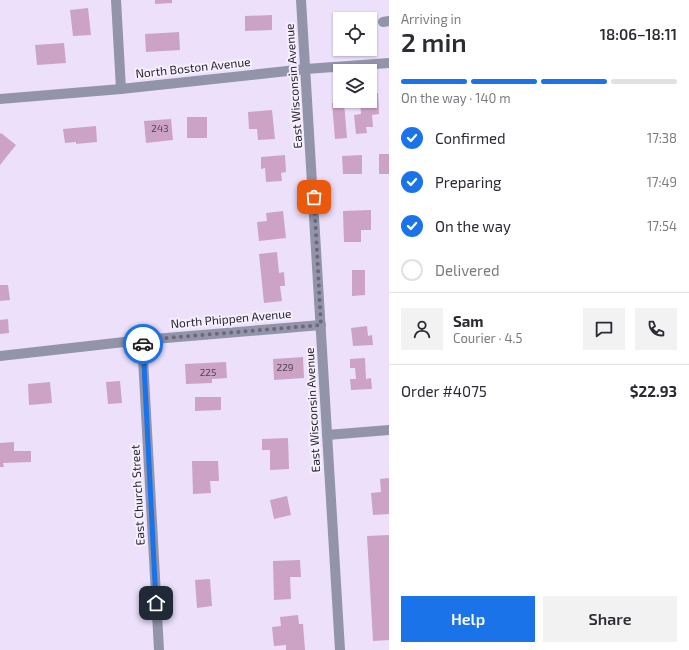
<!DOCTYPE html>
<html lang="en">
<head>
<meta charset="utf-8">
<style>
  :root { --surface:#fff; --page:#f2f2f3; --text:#2b2b33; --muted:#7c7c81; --line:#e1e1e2; --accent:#1a73e8 }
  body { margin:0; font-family:"Exo 2",sans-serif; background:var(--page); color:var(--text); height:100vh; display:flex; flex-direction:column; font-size:15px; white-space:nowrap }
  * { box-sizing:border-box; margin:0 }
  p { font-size:13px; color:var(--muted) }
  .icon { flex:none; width:22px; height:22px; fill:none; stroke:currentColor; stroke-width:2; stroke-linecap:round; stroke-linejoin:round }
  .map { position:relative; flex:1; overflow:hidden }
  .sheet { display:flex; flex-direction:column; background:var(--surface); width:300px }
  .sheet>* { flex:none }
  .controls { position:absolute; left:333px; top:12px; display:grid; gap:8px }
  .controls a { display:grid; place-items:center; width:44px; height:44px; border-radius:0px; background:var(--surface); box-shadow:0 1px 3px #0004; font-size:20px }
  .pin { position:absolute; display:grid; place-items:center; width:34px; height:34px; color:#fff; margin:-17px; border-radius:8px; box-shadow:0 2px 6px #0006 }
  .courier { position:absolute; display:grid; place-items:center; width:40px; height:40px; margin:-20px; border:3px solid #1a73e8; border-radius:50%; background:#fff; color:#222; box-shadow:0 1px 5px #0007 }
  .overview em { font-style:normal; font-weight:600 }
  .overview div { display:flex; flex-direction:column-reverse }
  .overview { display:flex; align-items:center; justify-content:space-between; height:68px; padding:0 12px }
  h1 { font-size:26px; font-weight:600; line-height:30px }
  .bar { display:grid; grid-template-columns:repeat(4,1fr); gap:6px 4px; align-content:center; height:48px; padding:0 12px }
  .bar i { height:5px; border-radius:3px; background:var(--line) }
  .bar .active { background:var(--accent) }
  .bar p { grid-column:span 4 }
  .line { display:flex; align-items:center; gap:10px; padding:0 12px; border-top:1px solid var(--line) }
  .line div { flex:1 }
  .round { display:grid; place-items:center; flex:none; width:42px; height:42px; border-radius:0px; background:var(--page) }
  ol { padding:0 12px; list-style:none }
  li { display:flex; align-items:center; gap:12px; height:44px }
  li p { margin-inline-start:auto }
  li .icon { padding:4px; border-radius:50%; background:var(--accent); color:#fff; stroke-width:4 }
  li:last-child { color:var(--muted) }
  li i { width:22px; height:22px; border:2px solid var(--line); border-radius:50% }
  .button { display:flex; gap:8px; margin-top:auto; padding:8px 12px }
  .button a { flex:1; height:46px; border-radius:0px; background:var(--accent); color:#fff; font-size:16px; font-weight:600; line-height:46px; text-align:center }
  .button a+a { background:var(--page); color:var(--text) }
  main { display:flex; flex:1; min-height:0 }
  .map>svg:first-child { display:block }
  .building { fill:#cca3c5 }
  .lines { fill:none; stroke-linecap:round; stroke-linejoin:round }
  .minor { stroke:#9294a9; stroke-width:10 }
  .done { stroke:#6f6678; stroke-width:4; stroke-dasharray:0 7.2 }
  .route { stroke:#1a73e8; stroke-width:5 }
  .labels { text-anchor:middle; stroke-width:4; stroke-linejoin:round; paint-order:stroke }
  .number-label { font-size:10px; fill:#534456 }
  .street-label { font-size:12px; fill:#2b2531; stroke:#f6f0fe }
</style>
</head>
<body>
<main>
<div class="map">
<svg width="389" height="650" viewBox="0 0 389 650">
  <rect width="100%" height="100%" fill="#ece0fb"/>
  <g class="building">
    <path d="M155 0H172V3L155 4Z"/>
    <path d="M88 8 91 35 73 36 70 10Z"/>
    <path d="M272 15V30L245 31V16Z"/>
    <path d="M179 32 180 50 146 52 145 34Z"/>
    <path d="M64 43 66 63 37 65 35 45Z"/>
    <path d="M378 93 379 114 372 115 373 127H366L367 133 356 134 354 115 361 114 360 101H370V94Z"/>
    <path d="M344 102 347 138 335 139 332 103Z"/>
    <path d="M272 110 275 139 258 140 257 129H249L248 112Z"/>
    <rect x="187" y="117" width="20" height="21"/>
    <path d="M171 119 173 140 146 143 144 121Z"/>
    <path d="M96 126 97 142 76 144V142L65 143 63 129Z"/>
    <path d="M1 133 16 145 0 165V134Z"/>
    <rect x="379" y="154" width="10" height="20"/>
    <path d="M285 155 286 172 281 173 282 181 266 182 265 168 261 169V157Z"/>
    <path d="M362 155V174H343L342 156Z"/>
    <path d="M371 210V230H361V242H344L343 211Z"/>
    <path d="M283 211 286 238 259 241 257 222 267 221 266 213Z"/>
    <path d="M277 252 279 273 284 272 285 286H280L282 301 264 303 259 254Z"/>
    <path d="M352 270H365V295L352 296Z"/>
    <path d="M0 285H8L10 300 0 301Z"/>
    <path d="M8 319 9 333 0 334V320Z"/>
    <path d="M367 326 368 336 372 335 373 345 353 346 351 328Z"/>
    <path d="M303 357 304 378 274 380 273 359Z"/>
    <path d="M365 358 366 379 371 378 372 389 351 390 350 379H356L355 368H350V359Z"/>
    <path d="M226 362 227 378 212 379V383L186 384 185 364Z"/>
    <path d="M120 381 122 403 108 404 106 382Z"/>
    <path d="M50 382 52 403 29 405 28 384Z"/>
    <path d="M195 397H221V410L195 411Z"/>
    <path d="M288 438 289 469 270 470V450H262V439Z"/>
    <path d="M14 442V451H31V462L3 463 4 467H0V443Z"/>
    <path d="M192 461H218L219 481H210L211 493 193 494Z"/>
    <path d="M389 478V514L373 515 371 493 381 492 380 479Z"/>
    <path d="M287 496 291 515 274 519 270 500Z"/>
    <path d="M389 535V640L373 641 367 536Z"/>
    <path d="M300 560 301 577H290L291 599 274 600 273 561Z"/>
    <path d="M210 579 212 606 197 608 195 580Z"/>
    <path d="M298 615 299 624H303L305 650H286V645L274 646 272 627 281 626 280 617Z"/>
  </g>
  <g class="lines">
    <g class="minor">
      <path d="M116 0 121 89"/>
      <path d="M301 0 340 650"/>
      <path d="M383 22 389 21"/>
      <path d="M0 99 121 89 306 69 389 63"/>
      <path d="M142 340 159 650"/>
      <path d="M0 356 142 340 321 325"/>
      <path d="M327 435 389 430"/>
    </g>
  </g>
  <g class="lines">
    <path class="done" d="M143 344 142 340 321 325 314 197"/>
    <path class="route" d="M143 344 156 603"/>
  </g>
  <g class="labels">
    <g class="number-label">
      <text x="160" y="132">243</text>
      <text x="285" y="371">229</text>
      <text x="208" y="376">225</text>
    </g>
    <g class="street-label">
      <text transform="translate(193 68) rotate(-6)" y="4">North Boston Avenue</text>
      <text transform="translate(294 86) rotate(-94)" y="4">East Wisconsin Avenue</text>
      <text transform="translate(231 319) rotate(-5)" y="4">North Phippen Avenue</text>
      <text transform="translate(313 410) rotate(-93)" y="4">East Wisconsin Avenue</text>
      <text transform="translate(138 495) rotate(-93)" y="4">East Church Street</text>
    </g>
  </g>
</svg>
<div class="controls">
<a><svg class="icon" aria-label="locate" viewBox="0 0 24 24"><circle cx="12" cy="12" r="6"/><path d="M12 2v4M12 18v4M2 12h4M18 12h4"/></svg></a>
<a><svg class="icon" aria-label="layers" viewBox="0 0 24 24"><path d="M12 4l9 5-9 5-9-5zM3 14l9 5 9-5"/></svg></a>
</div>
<div class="pin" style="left:314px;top:197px;background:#ea580c"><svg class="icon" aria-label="bag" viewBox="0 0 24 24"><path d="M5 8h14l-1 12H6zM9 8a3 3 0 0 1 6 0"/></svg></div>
<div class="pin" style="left:156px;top:603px;background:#1f2937"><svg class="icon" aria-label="home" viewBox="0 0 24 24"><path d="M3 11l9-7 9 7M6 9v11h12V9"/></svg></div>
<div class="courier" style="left:143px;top:344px"><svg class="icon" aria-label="car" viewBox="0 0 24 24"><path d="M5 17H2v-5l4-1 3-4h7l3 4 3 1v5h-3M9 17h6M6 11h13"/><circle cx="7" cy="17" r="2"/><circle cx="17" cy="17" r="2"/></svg></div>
</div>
<section class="sheet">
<div class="overview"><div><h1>2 min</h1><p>Arriving in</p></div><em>18:06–18:11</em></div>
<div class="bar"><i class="active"></i><i class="active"></i><i class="active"></i><i></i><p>On the way · 140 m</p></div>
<ol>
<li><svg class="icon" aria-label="check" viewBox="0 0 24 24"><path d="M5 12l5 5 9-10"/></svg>Confirmed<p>17:38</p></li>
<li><svg class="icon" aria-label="check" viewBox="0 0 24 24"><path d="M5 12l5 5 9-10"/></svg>Preparing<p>17:49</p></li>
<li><svg class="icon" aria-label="check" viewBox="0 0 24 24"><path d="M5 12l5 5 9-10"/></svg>On the way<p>17:54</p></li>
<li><i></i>Delivered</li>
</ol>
<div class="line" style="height:72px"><a class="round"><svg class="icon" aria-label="person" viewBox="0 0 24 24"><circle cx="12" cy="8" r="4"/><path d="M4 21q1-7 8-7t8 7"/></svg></a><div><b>Sam</b><p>Courier · 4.5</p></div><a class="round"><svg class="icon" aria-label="chat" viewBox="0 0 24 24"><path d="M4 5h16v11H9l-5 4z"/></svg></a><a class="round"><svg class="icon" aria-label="phone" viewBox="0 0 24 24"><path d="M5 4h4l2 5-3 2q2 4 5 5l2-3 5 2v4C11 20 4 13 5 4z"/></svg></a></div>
<div class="line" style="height:52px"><div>Order #4075</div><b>$22.93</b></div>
<div class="button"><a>Help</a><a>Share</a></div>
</section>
</main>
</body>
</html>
